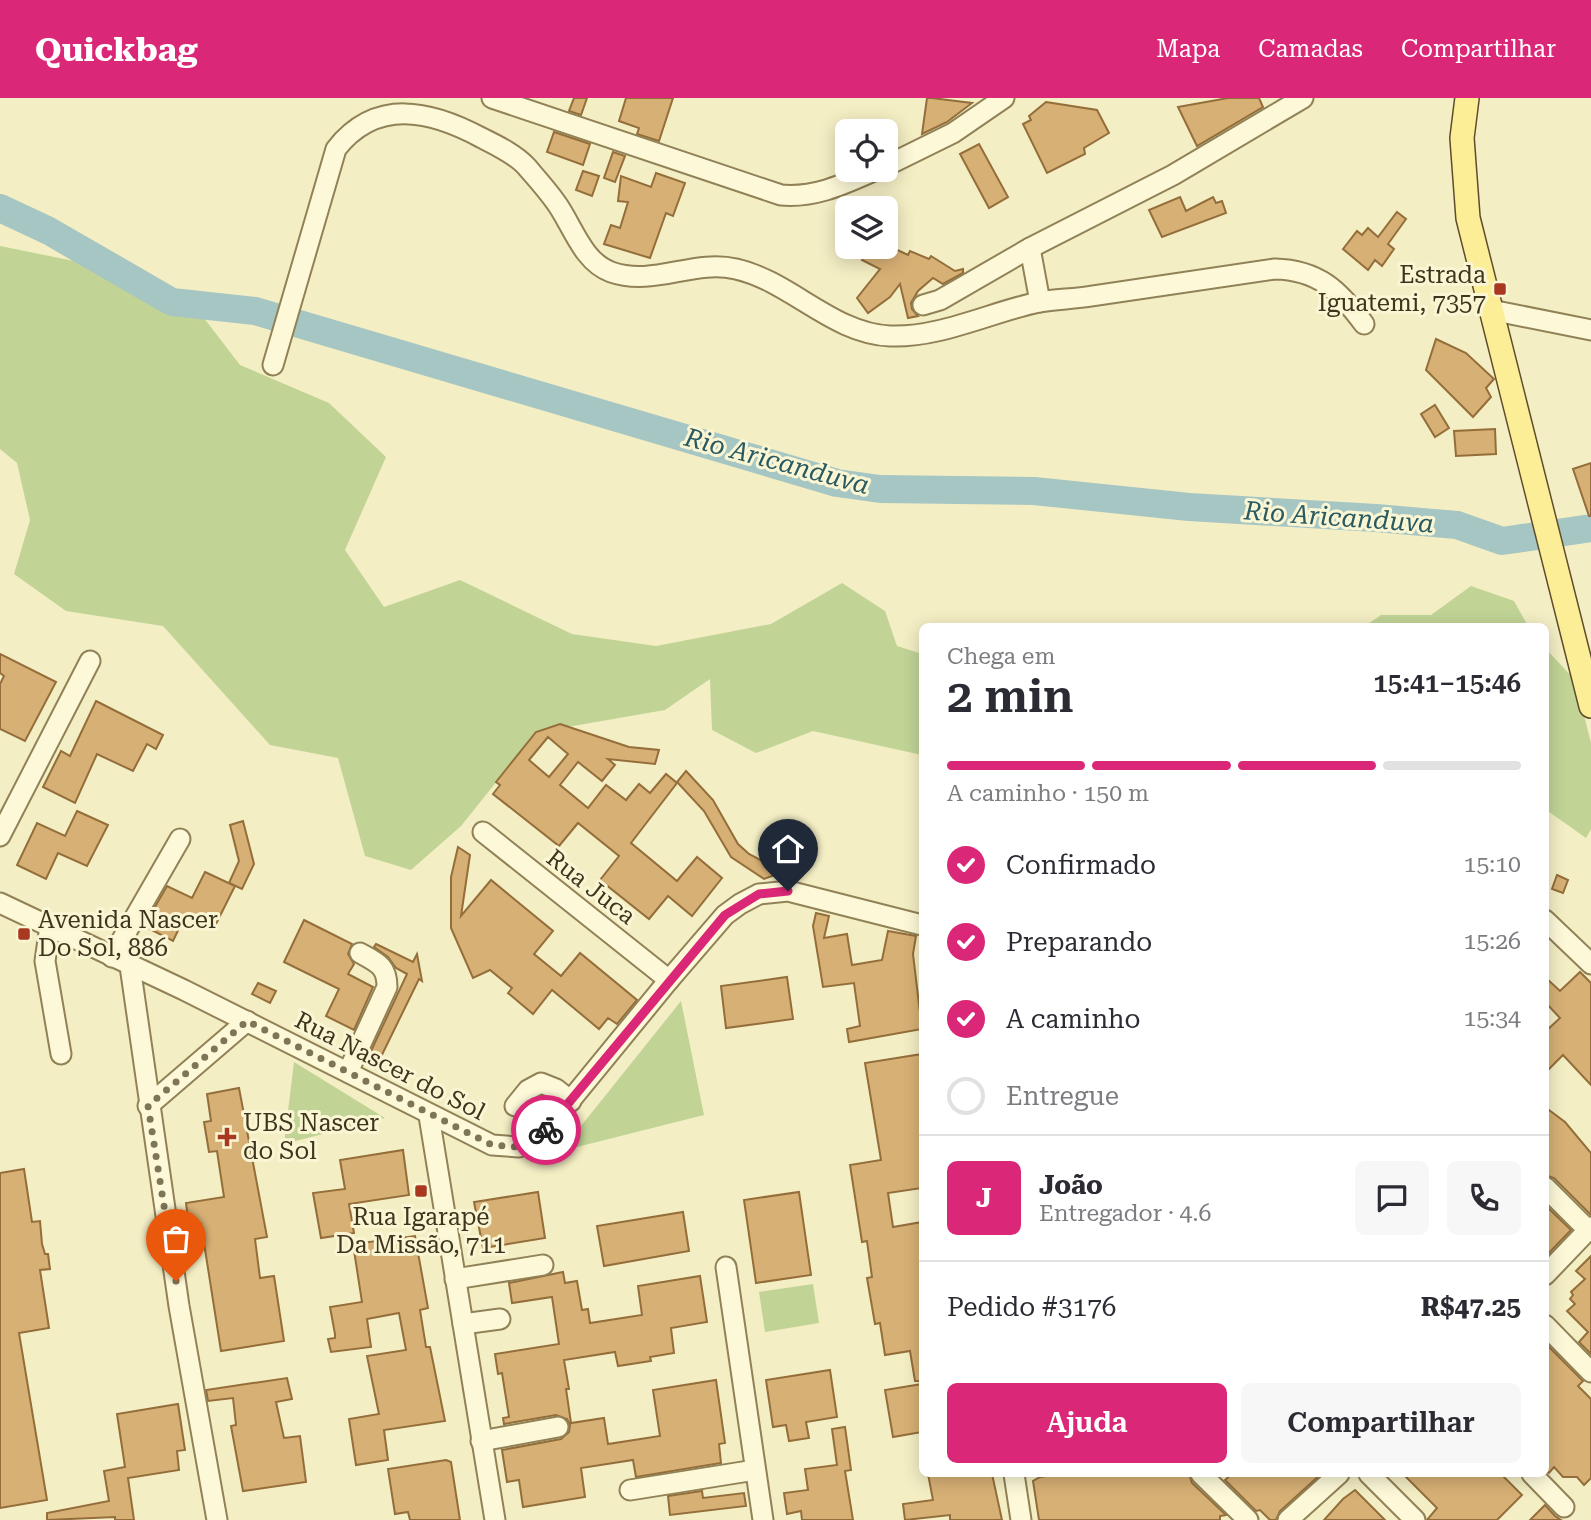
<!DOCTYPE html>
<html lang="pt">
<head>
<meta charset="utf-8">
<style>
  :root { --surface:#fff; --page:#f7f7f7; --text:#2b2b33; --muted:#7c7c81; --line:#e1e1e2; --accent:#db2777 }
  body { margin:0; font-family:"Roboto Serif",serif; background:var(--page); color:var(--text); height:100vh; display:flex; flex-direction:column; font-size:26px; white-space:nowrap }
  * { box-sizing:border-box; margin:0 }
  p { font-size:23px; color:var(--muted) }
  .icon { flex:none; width:38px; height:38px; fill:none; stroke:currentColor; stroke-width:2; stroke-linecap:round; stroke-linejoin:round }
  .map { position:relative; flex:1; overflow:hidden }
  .side { position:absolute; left:919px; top:525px; width:630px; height:854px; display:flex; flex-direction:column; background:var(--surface); border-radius:10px; box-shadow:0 4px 18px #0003 }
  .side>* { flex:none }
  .controls { position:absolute; left:835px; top:21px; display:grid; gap:14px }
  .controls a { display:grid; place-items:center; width:63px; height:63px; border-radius:10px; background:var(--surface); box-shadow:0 4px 18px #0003; font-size:35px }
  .pin { position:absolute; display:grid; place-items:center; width:60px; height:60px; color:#fff; margin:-72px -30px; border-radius:50% 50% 50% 0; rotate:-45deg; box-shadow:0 0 7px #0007 }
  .pin .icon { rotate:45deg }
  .courier { position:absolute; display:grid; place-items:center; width:70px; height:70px; margin:-35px; border:5px solid #db2777; border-radius:50%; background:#fff; color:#222; box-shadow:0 2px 9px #0007 }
  .summary em { font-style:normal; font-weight:600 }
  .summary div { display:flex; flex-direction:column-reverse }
  .summary { display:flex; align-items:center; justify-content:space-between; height:119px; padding:0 28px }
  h1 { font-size:46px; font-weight:600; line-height:52px }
  .bar { display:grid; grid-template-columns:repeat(4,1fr); gap:10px 7px; align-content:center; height:84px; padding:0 28px }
  .bar i { height:9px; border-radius:5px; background:var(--line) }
  .bar .current { background:var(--accent) }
  .bar p { grid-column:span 4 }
  .line { display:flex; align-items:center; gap:18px; padding:0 28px; border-top:2px solid var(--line) }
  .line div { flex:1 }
  .round { display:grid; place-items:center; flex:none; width:74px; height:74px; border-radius:10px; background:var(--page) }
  ol { padding:0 28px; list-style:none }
  li { display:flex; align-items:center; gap:21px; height:77px }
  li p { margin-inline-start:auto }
  li .icon { padding:7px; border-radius:50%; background:var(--accent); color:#fff; stroke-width:4 }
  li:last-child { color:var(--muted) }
  li i { width:38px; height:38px; border:4px solid var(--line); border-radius:50% }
  .action { display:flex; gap:14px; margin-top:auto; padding:14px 28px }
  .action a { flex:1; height:80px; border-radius:10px; background:var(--accent); color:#fff; font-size:28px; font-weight:600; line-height:80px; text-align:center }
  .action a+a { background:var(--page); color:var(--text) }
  header { display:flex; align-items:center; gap:42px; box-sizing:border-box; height:98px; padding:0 35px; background:var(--accent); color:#fff }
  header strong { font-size:33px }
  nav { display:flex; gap:38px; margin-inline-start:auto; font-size:24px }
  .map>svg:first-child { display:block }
  .green { fill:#c1d496 }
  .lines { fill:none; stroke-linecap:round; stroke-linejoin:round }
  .river { stroke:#a6c6c3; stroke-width:28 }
  .building { fill:#d7b075; stroke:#946e3a; stroke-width:2; fill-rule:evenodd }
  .minor-casing { stroke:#918157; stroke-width:23 }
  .major-casing { stroke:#5f4d2c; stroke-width:26 }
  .minor { stroke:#fdf9d8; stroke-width:19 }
  .major { stroke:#fbee97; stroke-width:23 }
  .done { stroke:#7e7557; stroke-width:7; stroke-dasharray:0 12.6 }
  .route { stroke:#db2777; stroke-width:9 }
  .poi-dot { fill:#a8381f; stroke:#faf6d4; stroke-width:2.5 }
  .labels { text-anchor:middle; stroke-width:6; stroke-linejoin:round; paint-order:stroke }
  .poi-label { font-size:24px; fill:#3f341d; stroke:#faf6d4; text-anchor:start }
  .street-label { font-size:24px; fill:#3f341d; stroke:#faf6d4 }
  .water-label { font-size:26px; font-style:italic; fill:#2a5a61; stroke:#faf6d4 }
</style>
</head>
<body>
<header>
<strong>Quickbag</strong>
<nav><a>Mapa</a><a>Camadas</a><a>Compartilhar</a></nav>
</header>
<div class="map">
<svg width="1591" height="1422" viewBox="0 0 1591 1422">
  <rect width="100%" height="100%" fill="#f4eec4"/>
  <g class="green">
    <path d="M0 148 89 166 197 211 240 267 329 305 386 359 345 452 384 509 460 482 572 536 656 548 771 526 842 485 885 513 897 548 922 556V657L813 633 756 655 712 632 710 581 665 612 556 631 531 641 461 728 411 772 365 758 338 660 270 647 163 528 66 513 14 476 30 422 17 365 0 351Z"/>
    <path d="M1471 488 1514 503 1528 528H1365L1381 517H1431Z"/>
    <path d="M1545 550 1575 582 1591 645V731L1586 740 1545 711Z"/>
    <path d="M681 903 704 1017 561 1053Z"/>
    <path d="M294 964 385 1020 284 1046Z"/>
    <path d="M813 1186 819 1225 765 1234 759 1194Z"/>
  </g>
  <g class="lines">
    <path class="river" d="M0 110 49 133 172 204 255 213 837 385 880 391 1034 393 1189 409 1376 420 1457 427 1502 443 1591 430"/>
  </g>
  <g class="building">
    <path d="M574 0H587L581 17 569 13Z"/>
    <path d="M626 0H673L659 43 637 36 639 30 619 23Z"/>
    <path d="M927 0H932L972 5 947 24 922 36Z"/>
    <path d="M1228 0H1259L1263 9 1197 48 1178 9Z"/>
    <path d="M1046 4 1097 12 1109 35 1084 50 1085 56 1047 75 1023 26 1031 22 1029 18Z"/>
    <path d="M554 34 590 46 583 67 547 54Z"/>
    <path d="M979 46 1008 99 989 110 960 56Z"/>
    <path d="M613 54 625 58 615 84 604 80Z"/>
    <path d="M583 73 599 78 592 98 576 92Z"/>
    <path d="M656 75 685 85 673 118 666 115 650 160 604 146 611 127 620 130 628 104 618 103 621 78 651 89Z"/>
    <path d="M1180 99 1186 113 1213 99 1216 105 1222 103 1226 115 1162 139 1149 112Z"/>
    <path d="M1397 114 1406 121 1388 146 1394 151 1382 168 1375 162 1368 172 1343 151 1357 133 1362 137 1368 130 1378 139Z"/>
    <path d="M869 149H891L908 157 910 153 929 161 931 158 955 173 963 171V175L943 186 933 180 918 193 911 205 912 211 918 218 908 220 900 186 890 199 868 215 857 200 880 171 862 162Z"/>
    <path d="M1436 241 1466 255 1494 281 1486 290 1491 299 1473 319 1426 272Z"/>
    <path d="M1435 307 1449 330 1435 339 1421 316Z"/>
    <path d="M1495 331 1496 356 1456 358 1454 333Z"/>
    <path d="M1591 365V418H1589L1573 371Z"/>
    <path d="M0 556 56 584 25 643 0 631V586L4 578 0 575Z"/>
    <path d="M96 603 163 637 156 651 147 646 133 673 97 656 75 705 43 689 61 653 70 658Z"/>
    <path d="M560 626 629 649 659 652 655 666 608 661 615 667 602 683 578 664 560 687 588 710 606 687 626 702 639 686 650 695 666 676 677 685 631 745 677 783 697 759 722 780 692 818 668 798 649 821 600 782 619 758 578 725 559 748 493 696 500 687 496 684 536 634ZM548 639 568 656 549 679 529 662Z"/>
    <path d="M686 673 713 702 738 746 749 756 783 774 764 781 731 759 704 713 677 684Z"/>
    <path d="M77 713 108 727 87 768 58 755 46 781 17 767 37 725 65 738Z"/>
    <path d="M243 723 254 766 242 791 229 785 239 763 230 727Z"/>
    <path d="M458 749 470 757 461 818 491 782 553 833 534 856 561 878 580 855 637 902 617 926 608 920 599 931 552 892 533 916 508 895 512 890 490 872 473 880 451 830V779Z"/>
    <path d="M205 774 235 788 214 830 186 816 173 843 144 828 167 788 192 800Z"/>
    <path d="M1557 777 1568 782 1563 795 1552 791Z"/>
    <path d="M816 815 829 818 824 840 847 836 852 867 882 862 888 833 916 838 913 856 922 931 849 944 847 931 860 928 854 885 823 889 813 828Z"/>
    <path d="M304 822 352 846 348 856 354 866 348 876 373 889 354 932 326 918 339 891 284 864Z"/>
    <path d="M376 846 413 864 417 856 422 883 419 881 376 969 371 953 407 876 396 870 388 859 374 849Z"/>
    <path d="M1580 874 1591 885V987L1563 957 1545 975V934L1560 920 1545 904V879L1560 893Z"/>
    <path d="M787 879 793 921 726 930 721 888Z"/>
    <path d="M258 885 276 893 270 905 252 896Z"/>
    <path d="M922 956V1090L888 1095 893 1129 922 1124V1283H915L910 1253 885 1257 880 1225 875 1226 867 1180 872 1179 867 1143 862 1144 850 1067 881 1062 865 965Z"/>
    <path d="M239 990 267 1139 255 1141 260 1180 274 1178 284 1243 221 1253 201 1126 189 1128 186 1105 224 1099 217 1053 209 1054 204 1024 211 1023 207 996Z"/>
    <path d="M1545 1009 1565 1024 1591 1055V1117L1554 1080 1545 1077Z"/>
    <path d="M403 1052 409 1097 349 1106 354 1135 321 1140 313 1095 345 1091 340 1062Z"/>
    <path d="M24 1071 32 1124 40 1123 42 1146 45 1156H48L50 1171 40 1172 49 1230 19 1235 47 1402 0 1410V1075Z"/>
    <path d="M538 1094 545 1140 483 1150 474 1104Z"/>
    <path d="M799 1094 811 1177 756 1185 744 1102Z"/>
    <path d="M1545 1107 1571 1132 1545 1159Z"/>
    <path d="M683 1114 689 1153 604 1168 597 1128Z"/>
    <path d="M415 1138 428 1210 420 1212 426 1249H430L445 1323 384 1332 388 1362 356 1367 349 1321 379 1316 367 1258 406 1252 399 1215 367 1221 371 1249 331 1254 328 1241 335 1240V1236L330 1209 362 1204 353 1146Z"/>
    <path d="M1591 1158V1256L1579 1244 1588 1234 1567 1213 1575 1206 1570 1201 1573 1197 1571 1194 1585 1181 1576 1173Z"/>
    <path d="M563 1174 565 1185 577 1183 582 1212 588 1211 590 1225 642 1217 638 1188 700 1178 707 1224 671 1230 674 1255 650 1259 651 1263 618 1268 615 1254 564 1262 569 1291H566L571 1325 604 1320 608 1346 660 1338 653 1292 716 1282 725 1345 719 1346 721 1365 636 1379 633 1362 581 1370 585 1399 523 1409 519 1382 507 1384 502 1352 561 1341 569 1334 570 1327 567 1321 556 1317 504 1326 503 1320 509 1319 502 1275 498 1276 495 1256 559 1246 552 1199 512 1205 509 1185Z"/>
    <path d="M1545 1245 1583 1283 1578 1288 1591 1301V1380L1584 1387 1577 1379H1563L1554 1369 1549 1375 1545 1372Z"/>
    <path d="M830 1272 837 1319 806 1324 809 1340 789 1343 786 1327 773 1329 766 1282Z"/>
    <path d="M287 1280 292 1301 276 1304 284 1340 300 1338 306 1384 243 1393 231 1328 236 1327 233 1300 208 1303 206 1292Z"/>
    <path d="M922 1286V1334L893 1339 885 1292Z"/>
    <path d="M178 1306 185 1352 177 1353 179 1372 128 1380 134 1422H115V1419L47 1422V1415L109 1403 104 1373 125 1369 117 1316Z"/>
    <path d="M845 1329 851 1372 845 1373 853 1422H802L801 1413 787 1416 784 1395 808 1392 805 1371 837 1367 832 1331Z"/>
    <path d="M446 1362 451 1364 460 1422H410L408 1414 395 1416 388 1371Z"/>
    <path d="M928 1376H992L1002 1422H950V1417L905 1422 903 1406 933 1402Z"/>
    <path d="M1057 1376H1189L1192 1385 1226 1417 1220 1418V1422H1039L1033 1383 1040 1379Z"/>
    <path d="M1232 1376H1321L1280 1413 1276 1422H1270L1260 1412 1256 1413 1225 1382Z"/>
    <path d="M1403 1376H1501L1522 1397 1497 1422H1427L1437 1410Z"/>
    <path d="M1355 1392 1385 1422H1324L1343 1401Z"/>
    <path d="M702 1393 703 1400 744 1395 746 1408 670 1417 668 1398Z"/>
    <path d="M1545 1407 1555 1418 1561 1422H1530Z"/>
  </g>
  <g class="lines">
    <g class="minor-casing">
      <g id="minor">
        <path d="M492 0 781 97C816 100 844 86 876 72"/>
        <path d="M886 68 953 35 1004 0"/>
        <path d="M1030 150 1040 204"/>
        <path d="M923 207 940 202 1030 150 1173 77 1303 0"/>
        <path d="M1491 212 1591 232"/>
        <path d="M273 267 336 51C376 0 430 12 482 40 496 47 515 56 526 68 537 81 550 95 559 109 574 132 584 164 611 174 654 189 693 161 736 171 790 183 833 236 890 238 940 240 991 214 1039 204 1056 201 1074 201 1092 198 1153 189 1214 180 1275 171 1318 172 1339 192 1364 226"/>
        <path d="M483 734 669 882"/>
        <path d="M0 738 90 563"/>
        <path d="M0 805 184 892 492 1047 519 1049 547 1031 669 882 725 817 740 806 759 796 788 793 922 827"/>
        <path d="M1545 822 1591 866"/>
        <path d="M50 828 45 863 61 956"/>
        <path d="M112 859 180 741"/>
        <path d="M130 868 179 1208 217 1422"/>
        <path d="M348 974 387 889C387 868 378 865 360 855"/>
        <path d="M148 1008 247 923"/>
        <path d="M515 1008 528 992 541 985 556 991 571 1003"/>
        <path d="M429 1018 495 1422"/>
        <path d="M1545 1089 1588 1132"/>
        <path d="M726 1169 763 1422"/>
        <path d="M1545 1177 1591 1129"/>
        <path d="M455 1181 543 1167"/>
        <path d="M463 1226 500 1221"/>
        <path d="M1545 1227 1591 1274"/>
        <path d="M481 1343 558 1329"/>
        <path d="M1014 1376 1021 1422"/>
        <path d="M1201 1376 1248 1422"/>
        <path d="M1369 1376 1415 1422"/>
        <path d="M1532 1376 1564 1409"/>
        <path d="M630 1392 755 1372"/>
        <path d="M1288 1422 1339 1376"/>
      </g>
    </g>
    <g class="major-casing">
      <path id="major" d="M1467 0 1462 40 1468 120 1591 608"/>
    </g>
    <use href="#minor" class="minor"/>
    <use href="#major" class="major"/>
  </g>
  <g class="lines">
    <path class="done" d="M176 1183 148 1008 247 923 492 1047 519 1049 546 1032"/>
    <path class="route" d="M546 1032 725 817 759 796 788 793"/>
  </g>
  <g class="poi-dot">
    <rect x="1493" y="184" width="14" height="14" rx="3.5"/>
    <rect x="17" y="829" width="14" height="14" rx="3.5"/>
    <path d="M223.5 1028.5h7v7h7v7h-7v7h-7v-7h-7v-7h7z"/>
    <rect x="414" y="1086" width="14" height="14" rx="3.5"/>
  </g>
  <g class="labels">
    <g class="poi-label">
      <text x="1486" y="185" text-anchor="end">Estrada<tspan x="1486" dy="28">Iguatemi, 7357</tspan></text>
      <text x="38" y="830">Avenida Nascer<tspan x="38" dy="28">Do Sol, 886</tspan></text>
      <text x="243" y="1033">UBS Nascer<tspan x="243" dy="28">do Sol</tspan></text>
      <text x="421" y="1127" text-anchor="middle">Rua Igarapé<tspan x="421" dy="28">Da Missão, 711</tspan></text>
    </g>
    <g class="street-label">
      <text transform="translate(591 789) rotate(38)" y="8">Rua Juca</text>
      <text transform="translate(390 968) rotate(27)" y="8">Rua Nascer do Sol</text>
    </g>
    <g class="water-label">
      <text transform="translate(777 363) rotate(15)" y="9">Rio Aricanduva</text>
      <text transform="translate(1339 419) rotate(4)" y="9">Rio Aricanduva</text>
    </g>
  </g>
</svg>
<div class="controls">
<a><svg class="icon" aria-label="locate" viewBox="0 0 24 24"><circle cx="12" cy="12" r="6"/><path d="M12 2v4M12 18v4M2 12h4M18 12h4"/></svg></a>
<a><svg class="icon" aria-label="layers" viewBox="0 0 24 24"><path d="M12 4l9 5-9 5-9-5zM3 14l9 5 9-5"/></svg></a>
</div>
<div class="pin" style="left:176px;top:1183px;background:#ea580c"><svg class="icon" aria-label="bag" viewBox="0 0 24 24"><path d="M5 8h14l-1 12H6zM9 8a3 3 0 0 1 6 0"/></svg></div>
<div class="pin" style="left:788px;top:793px;background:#1f2937"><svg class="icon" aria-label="home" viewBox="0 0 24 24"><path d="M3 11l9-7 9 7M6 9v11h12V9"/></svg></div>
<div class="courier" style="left:546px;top:1032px"><svg class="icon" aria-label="bike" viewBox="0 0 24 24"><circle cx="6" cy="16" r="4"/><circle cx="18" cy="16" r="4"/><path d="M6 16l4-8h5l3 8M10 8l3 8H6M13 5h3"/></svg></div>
<section class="side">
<div class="summary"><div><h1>2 min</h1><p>Chega em</p></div><em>15:41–15:46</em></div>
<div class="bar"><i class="current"></i><i class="current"></i><i class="current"></i><i></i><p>A caminho · 150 m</p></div>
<ol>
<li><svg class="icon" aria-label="check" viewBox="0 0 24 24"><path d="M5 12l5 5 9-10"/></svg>Confirmado<p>15:10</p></li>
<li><svg class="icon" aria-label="check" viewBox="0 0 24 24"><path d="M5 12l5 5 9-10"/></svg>Preparando<p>15:26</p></li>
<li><svg class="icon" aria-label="check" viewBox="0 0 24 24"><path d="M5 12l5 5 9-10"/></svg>A caminho<p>15:34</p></li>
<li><i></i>Entregue</li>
</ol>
<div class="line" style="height:126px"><b class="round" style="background:var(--accent);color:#fff">J</b><div><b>João</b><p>Entregador · 4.6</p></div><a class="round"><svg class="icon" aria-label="chat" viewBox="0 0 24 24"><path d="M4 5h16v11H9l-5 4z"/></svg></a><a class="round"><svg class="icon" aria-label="phone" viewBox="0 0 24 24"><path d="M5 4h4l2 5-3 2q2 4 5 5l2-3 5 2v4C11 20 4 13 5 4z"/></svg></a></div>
<div class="line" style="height:91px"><div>Pedido #3176</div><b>R$47.25</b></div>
<div class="action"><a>Ajuda</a><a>Compartilhar</a></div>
</section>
</div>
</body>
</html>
